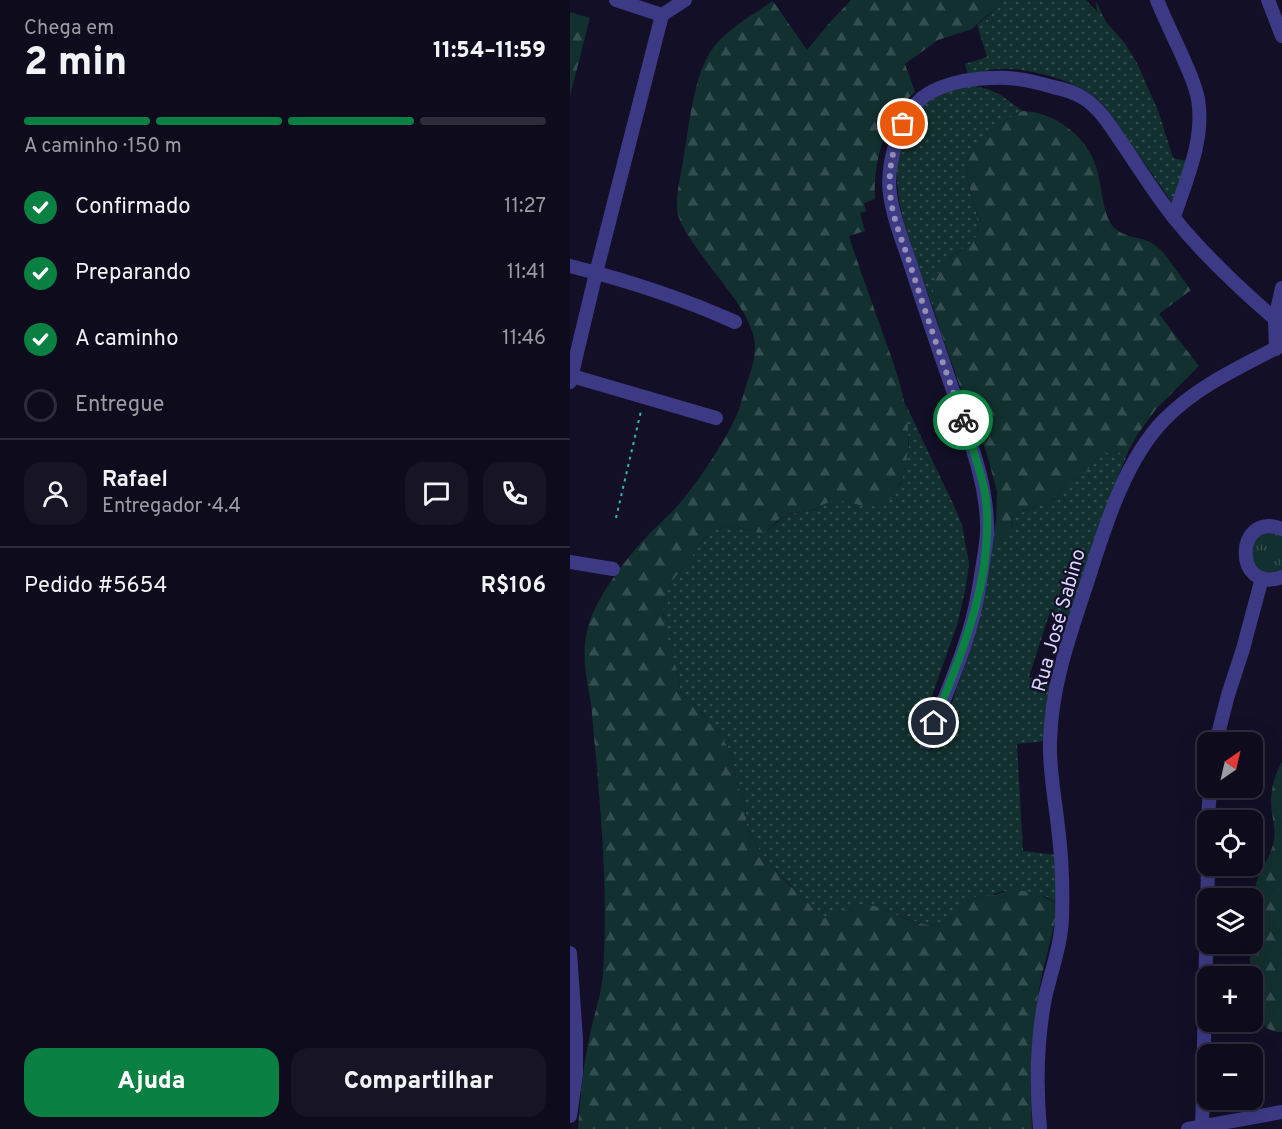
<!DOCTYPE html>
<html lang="pt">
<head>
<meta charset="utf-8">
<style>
  :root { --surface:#0e0b1c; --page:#171425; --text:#f1f3f6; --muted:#9b9ba3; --line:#2e2b3b; --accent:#0b8043 }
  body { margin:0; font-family:Overpass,sans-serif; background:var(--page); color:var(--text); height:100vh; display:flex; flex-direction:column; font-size:22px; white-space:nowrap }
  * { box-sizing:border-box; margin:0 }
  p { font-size:20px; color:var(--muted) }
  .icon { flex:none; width:33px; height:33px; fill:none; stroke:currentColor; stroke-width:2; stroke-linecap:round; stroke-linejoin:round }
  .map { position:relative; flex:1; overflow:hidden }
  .sheet { display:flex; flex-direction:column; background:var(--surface); width:570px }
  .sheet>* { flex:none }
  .needle { width:39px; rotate:34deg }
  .tools { position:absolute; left:627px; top:732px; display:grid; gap:12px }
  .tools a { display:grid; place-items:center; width:66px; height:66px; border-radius:12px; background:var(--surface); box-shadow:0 6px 24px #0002,0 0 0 2px var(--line); font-size:30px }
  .pin { position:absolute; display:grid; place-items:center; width:51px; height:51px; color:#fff; margin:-26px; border:3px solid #fff; border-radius:50%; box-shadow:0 2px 6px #0007 }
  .courier { position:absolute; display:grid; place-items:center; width:60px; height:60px; margin:-30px; border:4px solid #0b8043; border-radius:50%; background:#fff; color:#222; box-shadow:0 2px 8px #0007 }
  .head em { font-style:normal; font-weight:800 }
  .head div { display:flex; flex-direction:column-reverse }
  .head { display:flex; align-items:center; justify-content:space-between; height:102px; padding:0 24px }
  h1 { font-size:39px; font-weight:800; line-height:45px }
  .bar { display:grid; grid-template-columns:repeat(4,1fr); gap:9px 6px; align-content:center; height:72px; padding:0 24px }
  .bar i { height:8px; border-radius:4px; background:var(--line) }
  .bar .active { background:var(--accent) }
  .bar p { grid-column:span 4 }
  .line { display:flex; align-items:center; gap:15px; padding:0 24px; border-top:2px solid var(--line) }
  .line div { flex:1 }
  .round { display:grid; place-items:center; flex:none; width:63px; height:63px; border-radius:18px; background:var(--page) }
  ol { padding:0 24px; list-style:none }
  li { display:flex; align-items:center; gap:18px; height:66px }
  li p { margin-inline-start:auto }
  li .icon { padding:6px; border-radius:50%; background:var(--accent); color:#fff; stroke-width:4 }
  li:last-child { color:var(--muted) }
  li i { width:33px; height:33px; border:3px solid var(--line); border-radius:50% }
  .primary-button { display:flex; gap:12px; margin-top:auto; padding:12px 24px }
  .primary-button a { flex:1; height:69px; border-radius:18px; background:var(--accent); color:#fff; font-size:24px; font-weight:800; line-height:69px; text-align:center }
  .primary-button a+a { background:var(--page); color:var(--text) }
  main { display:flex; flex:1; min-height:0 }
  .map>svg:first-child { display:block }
  .grass { fill:url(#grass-dots) }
  .forest { fill:url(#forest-firs) }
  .park { fill:url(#park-tufts) }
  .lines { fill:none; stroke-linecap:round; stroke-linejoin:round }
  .path { stroke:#2fb8b0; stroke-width:2; stroke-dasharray:3 4.5; stroke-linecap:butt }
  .street { stroke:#3d3a85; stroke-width:14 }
  .done { stroke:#948fb3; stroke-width:6; stroke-dasharray:0 10.8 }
  .route { stroke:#0b8043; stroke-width:8 }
  .labels { text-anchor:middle; stroke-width:4.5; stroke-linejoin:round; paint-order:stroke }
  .street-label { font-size:20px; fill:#d9d4ff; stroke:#130f26 }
</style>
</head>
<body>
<main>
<section class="sheet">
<div class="head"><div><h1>2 min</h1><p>Chega em</p></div><em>11:54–11:59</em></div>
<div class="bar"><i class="active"></i><i class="active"></i><i class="active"></i><i></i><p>A caminho · 150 m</p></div>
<ol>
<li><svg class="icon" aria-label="check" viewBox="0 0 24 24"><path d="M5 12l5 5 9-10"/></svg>Confirmado<p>11:27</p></li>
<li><svg class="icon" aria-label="check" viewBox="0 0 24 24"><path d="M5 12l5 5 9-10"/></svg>Preparando<p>11:41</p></li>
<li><svg class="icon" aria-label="check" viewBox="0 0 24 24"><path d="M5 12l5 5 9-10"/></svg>A caminho<p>11:46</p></li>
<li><i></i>Entregue</li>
</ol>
<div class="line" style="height:108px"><a class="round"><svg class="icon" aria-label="person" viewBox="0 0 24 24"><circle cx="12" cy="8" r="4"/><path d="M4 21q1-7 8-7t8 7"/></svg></a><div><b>Rafael</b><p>Entregador · 4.4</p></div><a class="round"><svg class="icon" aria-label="chat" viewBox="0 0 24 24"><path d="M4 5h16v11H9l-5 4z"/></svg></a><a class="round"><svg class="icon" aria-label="phone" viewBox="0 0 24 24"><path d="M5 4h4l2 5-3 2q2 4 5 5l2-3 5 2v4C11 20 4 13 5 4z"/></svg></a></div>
<div class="line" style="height:78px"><div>Pedido #5654</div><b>R$106</b></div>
<div class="primary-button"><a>Ajuda</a><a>Compartilhar</a></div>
</section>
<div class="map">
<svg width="712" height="1129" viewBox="0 0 712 1129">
  <defs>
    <pattern id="grass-dots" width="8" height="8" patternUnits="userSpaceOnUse" patternTransform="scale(1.5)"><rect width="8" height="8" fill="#12302f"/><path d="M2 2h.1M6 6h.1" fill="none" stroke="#344d4e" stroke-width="1.8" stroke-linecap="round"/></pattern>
    <pattern id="forest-firs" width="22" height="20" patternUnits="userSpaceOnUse" patternTransform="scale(1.5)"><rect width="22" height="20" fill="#12302f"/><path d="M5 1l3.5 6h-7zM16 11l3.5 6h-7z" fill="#344d4e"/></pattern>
    <pattern id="park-tufts" width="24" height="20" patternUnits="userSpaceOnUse" patternTransform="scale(1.5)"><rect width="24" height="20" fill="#12302f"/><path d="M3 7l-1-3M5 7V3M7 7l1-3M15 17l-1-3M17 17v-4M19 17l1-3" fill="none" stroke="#344d4e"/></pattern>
  </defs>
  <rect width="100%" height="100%" fill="#130f26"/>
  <g class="grass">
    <path d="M432 0H516L527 12 526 1 536 22 554 42 567 63 589 113 603 158 617 161 603 204 543 118C538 111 534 105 528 100 505 79 456 67 426 69 417 70 407 73 398 75L395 64 417 57 407 25C416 16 427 11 432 0Z"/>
    <path d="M404 86 417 89 429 94 453 111C439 115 429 127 420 137 414 143 406 145 401 151 389 168 403 194 406 211 407 219 408 227 407 235L400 244 383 255 368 274 363 291 364 311C349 267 325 215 327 168 328 156 332 144 336 132 349 98 369 89 404 86Z"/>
    <path d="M335 403 385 508 392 525 399 563 396 586 388 622 346 741 363 750 374 725 400 651 409 619 419 549 443 526 441 521 443 517 450 513 487 498 505 479 516 473 524 461 535 453 558 452 545 485 500 622 479 615 459 677 483 683 476 741 447 744 453 851 487 855 488 904 477 897 433 891 419 896 404 897 381 918 368 926 358 925 334 918 305 906H297L271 911 251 921 242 908 202 866 191 852 177 829 174 797 168 787 161 751 125 704 113 695 110 689 108 675 94 626 93 611 96 594 100 583 115 566 135 538 144 531 154 527 164 526 184 532 197 531 215 515 243 510 261 501 269 500 303 506 319 500 330 485 337 460 339 444Z"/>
  </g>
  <g class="forest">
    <path d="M281 0H432L428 8 416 16 402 29 368 40 335 64 345 92C315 118 303 161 305 199L294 203 296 211 290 213 295 231 279 236C289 268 301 299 312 331 329 378 350 432 331 481 328 489 323 499 315 503 299 512 282 500 266 501 257 501 249 508 241 510 232 513 221 512 214 516 206 520 201 529 193 533L184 532 164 526 154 527 144 531 135 538 115 566 100 583 96 594 93 611 95 627 108 675 110 689 113 695 125 704 161 751 168 787 174 797 177 829 191 852 202 866 219 885 236 900 251 920 271 911 294 906H305L336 919 358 925 368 926 381 918 404 897 425 895 442 889 466 893 488 904C484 933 474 961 469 990 461 1036 459 1082 462 1129H8C10 1099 13 1068 19 1039 23 1017 32 994 33 972 39 882 29 793 21 703 16 679 11 652 18 627 26 596 61 552 83 530 92 521 101 514 109 504 127 483 149 450 162 425 169 412 173 397 177 382 182 369 187 352 184 338 178 310 150 281 134 258 124 245 113 230 108 215 104 200 111 176 113 161 119 128 123 75 143 48 157 29 184 14 203 1L237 50 262 20Z"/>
    <path d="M0 12 20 18 0 96Z"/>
    <path d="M453 111C486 112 519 138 527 170 532 187 532 209 541 224 551 238 569 236 582 243 586 246 590 249 593 252L621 290 589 314 629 366 586 409 567 435 558 452 535 453 524 461 516 473 505 479 493 494 478 502 459 509 443 517 441 521 443 530 435 539 419 549 426 523 427 491 416 451 393 395 370 330 364 311 363 291V284L368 274 378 261 383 255 400 244 407 235C408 227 407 219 406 211 403 193 389 169 401 151 406 144 414 143 420 137 429 127 439 115 453 111Z"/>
    <path d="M712 762V1032C682 1032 682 998 682 976H680V944H682C682 925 680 905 685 887 689 871 701 857 704 840 706 827 701 815 701 802 701 788 705 774 712 762Z"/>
  </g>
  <path class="park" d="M712 532V574L698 576 680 563 686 534Z"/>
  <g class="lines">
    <path class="path" d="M46 518 71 411"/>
    <g class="street">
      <path d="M46 0 92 15"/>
      <path d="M587 0C594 17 602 34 610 51 617 67 625 83 628 99 635 139 616 180 604 217"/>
      <path d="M698 0 712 36"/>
      <path d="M0 266C56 280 112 298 165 322"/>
      <path d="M705 319 712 288"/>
      <path d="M2 376 146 418"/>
      <path d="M0 382 26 273 92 15 115 0"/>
      <path d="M712 529C664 510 663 595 712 577"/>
      <path d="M0 562 43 569"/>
      <path d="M357 742C372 703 390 665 401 624 407 604 410 583 413 563 415 550 418 536 417 523 416 487 404 452 392 417 375 367 357 316 341 266 333 242 323 218 320 194 316 166 329 118 351 99 362 89 379 84 393 81 428 75 449 77 483 87 494 89 506 93 515 99 531 110 541 127 552 143 569 168 585 194 604 218 634 255 669 288 705 319L706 349"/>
      <path d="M646 742 658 695 673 649 692 578"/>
      <path d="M638 820 640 788"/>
      <path d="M0 953 6 1039V1074L0 1116"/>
      <path d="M470 1129C466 1086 467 1040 475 998 481 971 491 946 492 918 493 888 492 858 488 827 485 799 479 770 480 742 481 687 500 634 517 583 534 530 554 461 594 420 627 386 670 367 712 345"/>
      <path d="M618 1129 712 1112"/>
      <path d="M632 1129 638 866"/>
    </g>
  </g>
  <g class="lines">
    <path class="done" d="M333 124C324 144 318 169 320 191 321 214 331 237 338 258 355 312 374 366 393 420"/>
    <path class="route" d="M364 723C392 652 424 578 416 500 413 475 401 444 393 420"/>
  </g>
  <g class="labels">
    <g class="street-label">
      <text transform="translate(488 620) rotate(-74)" y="7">Rua José Sabino</text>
    </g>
  </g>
</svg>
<div class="tools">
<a><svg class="needle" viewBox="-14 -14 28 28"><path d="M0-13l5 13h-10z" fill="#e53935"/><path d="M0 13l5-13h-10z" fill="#9b9ba3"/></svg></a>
<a><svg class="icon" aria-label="locate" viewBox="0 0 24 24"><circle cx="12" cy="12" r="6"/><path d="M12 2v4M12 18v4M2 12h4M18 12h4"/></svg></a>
<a><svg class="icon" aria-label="layers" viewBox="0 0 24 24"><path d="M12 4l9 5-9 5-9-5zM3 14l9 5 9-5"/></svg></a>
<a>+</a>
<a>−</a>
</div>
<div class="pin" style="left:333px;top:124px;background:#ea580c"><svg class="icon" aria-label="bag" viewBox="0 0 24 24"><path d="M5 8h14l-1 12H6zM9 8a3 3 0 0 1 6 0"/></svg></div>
<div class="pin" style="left:364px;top:723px;background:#1f2937"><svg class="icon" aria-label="home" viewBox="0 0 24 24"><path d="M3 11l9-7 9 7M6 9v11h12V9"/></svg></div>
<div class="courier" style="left:393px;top:420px"><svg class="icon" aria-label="bike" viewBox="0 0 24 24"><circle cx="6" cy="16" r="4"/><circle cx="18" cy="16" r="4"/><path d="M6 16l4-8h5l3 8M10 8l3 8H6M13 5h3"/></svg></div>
</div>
</main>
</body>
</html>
